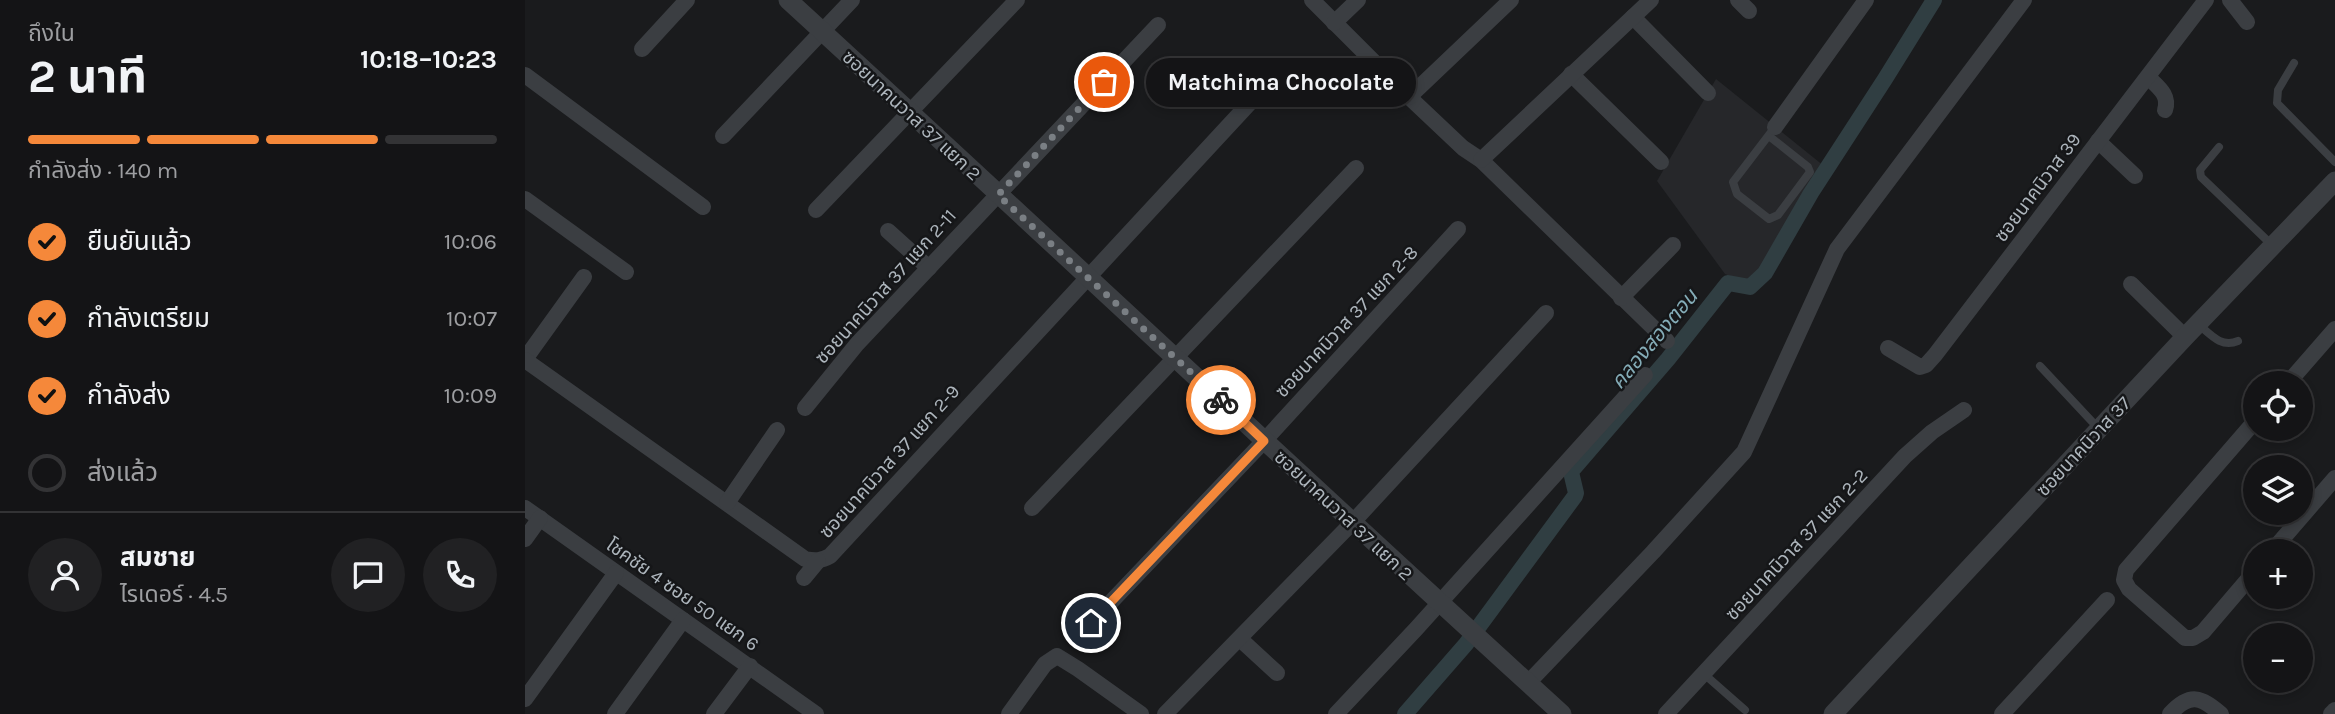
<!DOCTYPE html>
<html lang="th">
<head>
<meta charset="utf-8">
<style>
  :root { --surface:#141416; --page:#212123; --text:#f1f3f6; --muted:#9d9ea1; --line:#333335; --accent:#f5883a }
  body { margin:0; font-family:Karla,"Noto Sans Thai",sans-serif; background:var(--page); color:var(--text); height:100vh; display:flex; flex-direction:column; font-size:26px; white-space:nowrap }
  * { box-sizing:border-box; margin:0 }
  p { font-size:23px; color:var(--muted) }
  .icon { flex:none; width:38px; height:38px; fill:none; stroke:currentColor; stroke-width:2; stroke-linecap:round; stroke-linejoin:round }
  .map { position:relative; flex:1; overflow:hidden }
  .side { display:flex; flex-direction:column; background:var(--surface); width:525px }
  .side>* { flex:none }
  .tools { position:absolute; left:1718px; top:371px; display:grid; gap:14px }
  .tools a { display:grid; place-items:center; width:70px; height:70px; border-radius:50%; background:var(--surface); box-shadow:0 4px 10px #0003,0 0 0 2px var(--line); font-size:35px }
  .pin { position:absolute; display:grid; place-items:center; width:60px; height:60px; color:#fff; margin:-30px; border:4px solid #fff; border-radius:50%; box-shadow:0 2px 7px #0007 }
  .courier { position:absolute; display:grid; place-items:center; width:70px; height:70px; margin:-35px; border:5px solid #f5883a; border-radius:50%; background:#fff; color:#222; box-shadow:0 2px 9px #0007 }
  .bubble { position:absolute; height:49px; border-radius:24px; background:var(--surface); box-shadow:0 4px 10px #0003,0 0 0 2px var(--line); font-size:23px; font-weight:700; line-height:49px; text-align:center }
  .headline em { font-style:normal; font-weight:700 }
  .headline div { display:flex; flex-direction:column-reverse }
  .headline { display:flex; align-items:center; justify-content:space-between; height:119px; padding:0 28px }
  h1 { font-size:46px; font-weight:700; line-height:52px }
  .bar { display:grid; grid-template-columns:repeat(4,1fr); gap:10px 7px; align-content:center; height:84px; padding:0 28px }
  .bar i { height:9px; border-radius:5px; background:var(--line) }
  .bar .selected { background:var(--accent) }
  .bar p { grid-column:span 4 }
  .line { display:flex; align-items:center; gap:18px; padding:0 28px; border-top:2px solid var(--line) }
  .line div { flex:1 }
  .round { display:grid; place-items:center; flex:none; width:74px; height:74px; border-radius:37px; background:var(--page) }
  ol { padding:0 28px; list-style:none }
  li { display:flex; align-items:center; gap:21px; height:77px }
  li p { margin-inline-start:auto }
  li .icon { padding:7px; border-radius:50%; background:var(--accent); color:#111; stroke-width:4 }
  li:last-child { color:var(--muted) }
  li i { width:38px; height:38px; border:4px solid var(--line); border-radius:50% }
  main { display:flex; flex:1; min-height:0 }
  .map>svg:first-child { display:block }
  .built { fill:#26272a }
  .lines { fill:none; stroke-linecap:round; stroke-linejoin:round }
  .canal { stroke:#303e42; stroke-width:16 }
  .service { stroke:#3b3e42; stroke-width:8 }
  .minor { stroke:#3b3e42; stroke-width:16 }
  .tertiary { stroke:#3b3e42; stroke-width:19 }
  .done { stroke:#7a7f84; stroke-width:7; stroke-dasharray:0 12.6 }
  .route { stroke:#f5883a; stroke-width:9 }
  .labels { text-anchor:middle; stroke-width:5; stroke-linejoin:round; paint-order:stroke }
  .street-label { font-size:19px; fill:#adb5bc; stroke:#151618 }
  .water-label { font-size:21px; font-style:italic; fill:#84acb7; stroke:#151618 }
</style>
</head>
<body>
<main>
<section class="side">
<div class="headline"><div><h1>2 นาที</h1><p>ถึงใน</p></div><em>10:18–10:23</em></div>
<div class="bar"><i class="selected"></i><i class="selected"></i><i class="selected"></i><i></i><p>กำลังส่ง · 140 m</p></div>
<ol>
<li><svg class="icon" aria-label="check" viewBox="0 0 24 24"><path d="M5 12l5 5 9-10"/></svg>ยืนยันแล้ว<p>10:06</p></li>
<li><svg class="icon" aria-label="check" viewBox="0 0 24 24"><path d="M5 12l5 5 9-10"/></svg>กำลังเตรียม<p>10:07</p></li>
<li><svg class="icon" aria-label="check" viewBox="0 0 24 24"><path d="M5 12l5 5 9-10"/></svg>กำลังส่ง<p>10:09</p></li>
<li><i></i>ส่งแล้ว</li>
</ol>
<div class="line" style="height:126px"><a class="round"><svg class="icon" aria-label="person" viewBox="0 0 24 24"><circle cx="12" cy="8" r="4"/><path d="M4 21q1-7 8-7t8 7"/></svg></a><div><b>สมชาย</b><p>ไรเดอร์ · 4.5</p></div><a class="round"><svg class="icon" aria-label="chat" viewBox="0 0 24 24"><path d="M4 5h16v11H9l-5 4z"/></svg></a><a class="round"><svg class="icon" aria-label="phone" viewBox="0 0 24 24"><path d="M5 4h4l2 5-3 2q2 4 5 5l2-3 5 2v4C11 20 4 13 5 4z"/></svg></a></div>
</section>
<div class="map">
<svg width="1810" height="714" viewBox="0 0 1810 714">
  <rect width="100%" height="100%" fill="#1a1b1d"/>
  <path class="built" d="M1191 79 1299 166 1244 260 1229 279 1219 281 1200 274 1132 181Z"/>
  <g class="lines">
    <path class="canal" d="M880 714 941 644 1050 496 1051 493 1046 472 1049 468 1143 359 1203 283 1225 287 1240 273 1286 193 1360 79 1409 0"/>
    <g class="service">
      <path d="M1769 63 1753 90 1752 103 1810 162"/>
      <path d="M1244 136 1283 167 1285 172 1253 215 1244 219 1212 194 1208 182 1250 127"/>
      <path d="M1694 147 1675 170 1676 177 1748 246"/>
      <path d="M1673 324C1686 335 1696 348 1713 341"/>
      <path d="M1515 366 1573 428"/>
      <path d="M1179 674 1220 710"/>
    </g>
    <g class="minor">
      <path d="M787 0 884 97 938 148 956 160 1142 341"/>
      <path d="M1213 0 1224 11"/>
      <path d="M1705 0 1722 22"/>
      <path d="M1108 17 1183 93"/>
      <path d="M809 23 833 0"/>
      <path d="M117 49 162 0"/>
      <path d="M1046 74 1136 162"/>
      <path d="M0 75 178 207"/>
      <path d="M1623 77C1633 87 1645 95 1640 110"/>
      <path d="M884 97 986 0"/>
      <path d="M1250 127 1341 0"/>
      <path d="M198 136 327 0"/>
      <path d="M1573 141 1610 176"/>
      <path d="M956 160 1126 0"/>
      <path d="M0 199 101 272"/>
      <path d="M291 210 492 0"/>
      <path d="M363 231 404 268"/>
      <path d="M1606 284 1660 337"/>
      <path d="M1096 298 1148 245"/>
      <path d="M1363 348 1395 367 1401 365 1410 355 1681 0"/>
      <path d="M0 359 59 277"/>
      <path d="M0 360 280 559C290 561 296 561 305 556L732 95 740 88 757 87"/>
      <path d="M1763 383 1810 329"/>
      <path d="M280 408 332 344 633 25"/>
      <path d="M1731 420 1601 570 1599 580 1604 589 1660 638H1668L1678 632 1731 570"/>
      <path d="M202 503 252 430"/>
      <path d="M0 508 291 714"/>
      <path d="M507 508 831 168"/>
      <path d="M0 539 15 518"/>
      <path d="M1747 551 1810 478"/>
      <path d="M279 578 293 561"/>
      <path d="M566 623 739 441 933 229"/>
      <path d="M715 639 752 673"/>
      <path d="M1003 683 1128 552 1219 452 1312 249 1499 0"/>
      <path d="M0 699 91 573"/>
      <path d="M90 714 158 620"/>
      <path d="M189 714 225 666"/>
      <path d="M484 714 520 664 532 656 553 669 616 714"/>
      <path d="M640 714 827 523 1021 313"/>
      <path d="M811 714 891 629 1120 375"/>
      <path d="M1141 714 1380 456 1407 432 1439 410"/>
      <path d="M1477 714 1582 600"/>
      <path d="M1645 714C1665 692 1676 697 1696 714"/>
      <path d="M1806 714 1810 710"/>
    </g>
    <g class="tertiary">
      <path d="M263 0C522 237 777 478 1037 714"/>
      <path d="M1308 714 1660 337 1810 181"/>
    </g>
  </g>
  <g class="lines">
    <path class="done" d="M579 82 473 195 696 400"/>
    <path class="route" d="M566 623 739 441 696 400"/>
  </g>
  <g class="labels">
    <g class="street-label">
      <text transform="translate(387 115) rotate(43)" y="7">ซอยนาคนวาส 37 แยก 2</text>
      <text transform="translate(1512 187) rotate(-53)" y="7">ซอยนาคนิวาส 39</text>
      <text transform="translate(360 286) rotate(-48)" y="7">ซอยนาคนิวาส 37 แยก 2-11</text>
      <text transform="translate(821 321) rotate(-47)" y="7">ซอยนาคนิวาส 37 แยก 2-8</text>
      <text transform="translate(1558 446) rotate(-47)" y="7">ซอยนาคนิวาส 37</text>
      <text transform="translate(364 461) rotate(-48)" y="7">ซอยนาคนิวาส 37 แยก 2-9</text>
      <text transform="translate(819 515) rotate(43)" y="7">ซอยนาคนวาส 37 แยก 2</text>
      <text transform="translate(1271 544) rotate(-47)" y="7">ซอยนาคนิวาส 37 แยก 2-2</text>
      <text transform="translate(158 594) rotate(35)" y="7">โชคชัย 4 ซอย 50 แยก 6</text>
    </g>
    <g class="water-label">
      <text transform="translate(1129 339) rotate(-50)" y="7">คลองสองตอน</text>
    </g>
  </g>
</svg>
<div class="tools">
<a><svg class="icon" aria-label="locate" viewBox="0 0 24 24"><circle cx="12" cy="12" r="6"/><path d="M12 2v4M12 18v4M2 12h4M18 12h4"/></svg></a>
<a><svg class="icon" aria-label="layers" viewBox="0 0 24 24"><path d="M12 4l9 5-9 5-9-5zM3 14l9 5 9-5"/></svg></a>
<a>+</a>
<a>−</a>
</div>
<div class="pin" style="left:579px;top:82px;background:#ea580c"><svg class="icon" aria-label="bag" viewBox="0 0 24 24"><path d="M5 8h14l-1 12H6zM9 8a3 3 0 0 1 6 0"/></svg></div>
<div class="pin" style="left:566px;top:623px;background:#1f2937"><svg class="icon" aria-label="home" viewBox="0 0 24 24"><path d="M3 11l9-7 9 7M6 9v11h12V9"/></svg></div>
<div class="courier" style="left:696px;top:400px"><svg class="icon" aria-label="bike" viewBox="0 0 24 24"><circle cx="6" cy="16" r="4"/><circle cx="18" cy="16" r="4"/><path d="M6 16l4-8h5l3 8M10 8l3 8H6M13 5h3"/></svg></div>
<div class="bubble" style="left:621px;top:58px;width:270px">Matchima Chocolate</div>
</div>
</main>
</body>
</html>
